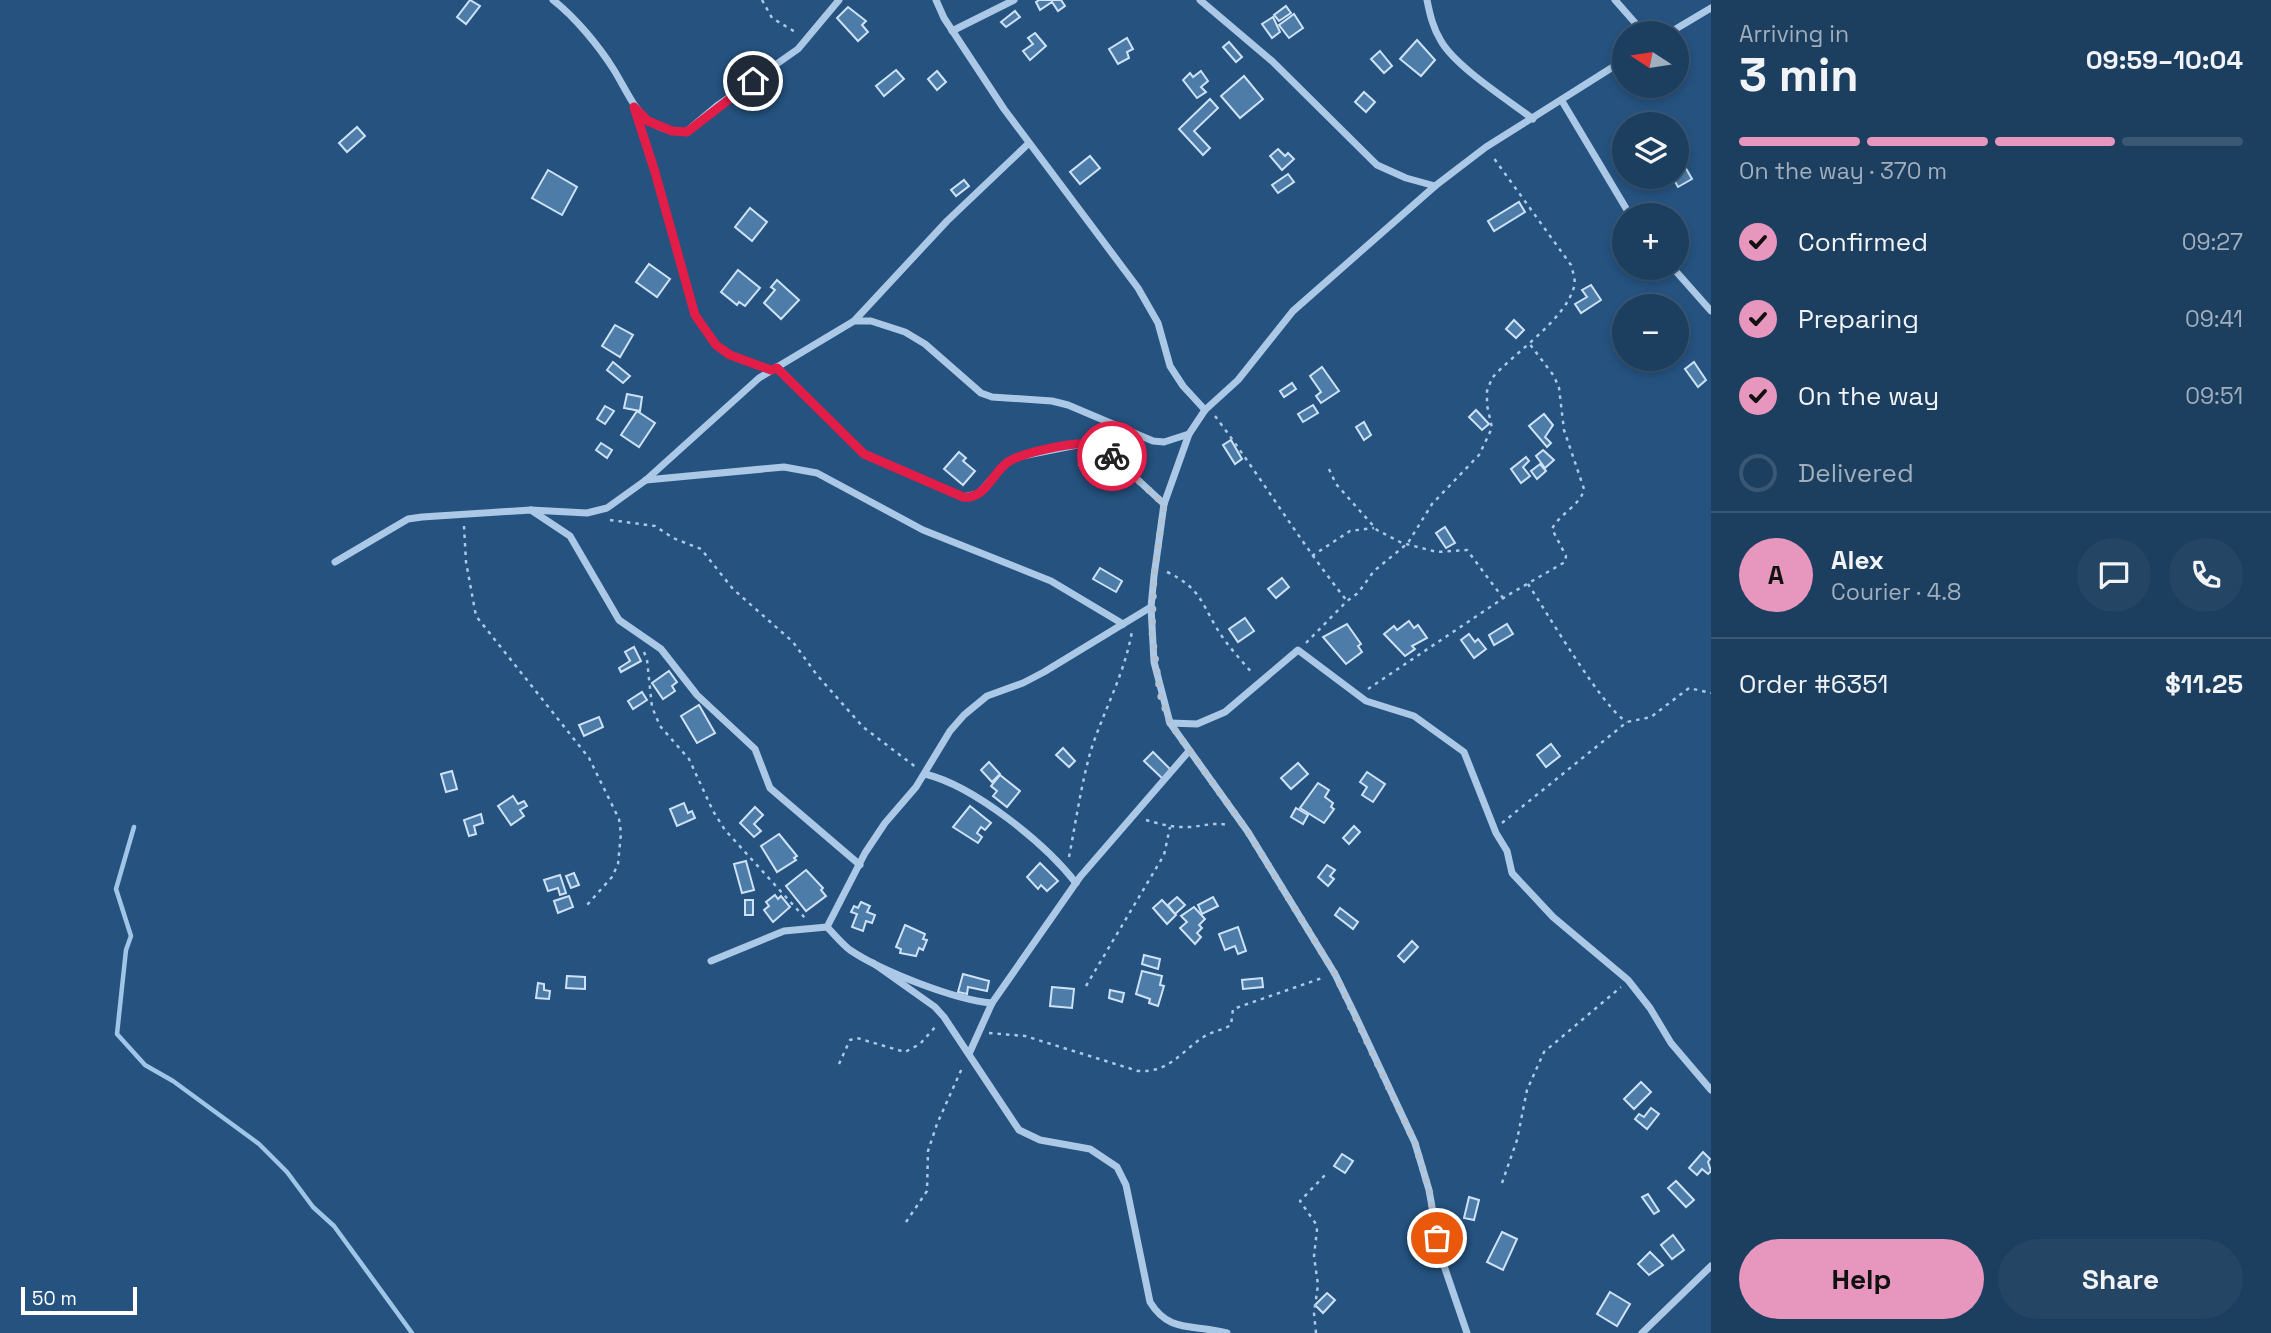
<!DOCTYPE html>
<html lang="en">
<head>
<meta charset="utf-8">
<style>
  :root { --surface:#1c3e5f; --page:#254565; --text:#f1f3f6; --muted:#a0aebd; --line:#3a5774; --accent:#e797bd }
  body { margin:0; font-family:"Space Grotesk",sans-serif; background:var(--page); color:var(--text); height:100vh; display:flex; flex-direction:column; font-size:26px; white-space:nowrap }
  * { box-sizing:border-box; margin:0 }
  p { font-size:23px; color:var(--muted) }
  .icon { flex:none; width:38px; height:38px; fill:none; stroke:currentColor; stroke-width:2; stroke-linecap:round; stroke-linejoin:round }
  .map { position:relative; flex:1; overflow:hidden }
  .panel { display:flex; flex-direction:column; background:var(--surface); width:560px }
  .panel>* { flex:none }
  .needle { width:46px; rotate:282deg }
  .tools { position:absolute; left:1612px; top:21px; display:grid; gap:14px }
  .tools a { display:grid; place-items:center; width:77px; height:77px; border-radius:50%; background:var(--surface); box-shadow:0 4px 10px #0003,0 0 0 2px var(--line); font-size:35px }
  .scale { position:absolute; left:21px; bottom:18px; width:116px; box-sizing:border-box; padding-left:7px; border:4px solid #fff; border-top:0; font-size:19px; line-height:24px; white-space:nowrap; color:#fff; -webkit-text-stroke:5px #25527f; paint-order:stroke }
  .pin { position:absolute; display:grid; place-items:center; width:60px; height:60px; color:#fff; margin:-30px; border:4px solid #fff; border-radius:50%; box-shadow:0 2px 7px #0007 }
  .courier { position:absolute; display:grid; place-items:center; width:70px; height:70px; margin:-35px; border:5px solid #e11d48; border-radius:50%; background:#fff; color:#222; box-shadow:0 2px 9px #0007 }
  .overview em { font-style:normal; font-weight:700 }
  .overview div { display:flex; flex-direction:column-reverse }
  .overview { display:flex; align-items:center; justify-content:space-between; height:119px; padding:0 28px }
  h1 { font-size:46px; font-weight:700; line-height:52px }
  .bar { display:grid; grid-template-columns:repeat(4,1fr); gap:10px 7px; align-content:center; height:84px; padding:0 28px }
  .bar i { height:9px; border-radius:5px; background:var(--line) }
  .bar .active { background:var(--accent) }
  .bar p { grid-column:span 4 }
  .line { display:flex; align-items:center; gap:18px; padding:0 28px; border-top:2px solid var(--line) }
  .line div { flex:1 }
  .round { display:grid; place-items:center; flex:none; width:74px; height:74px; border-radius:37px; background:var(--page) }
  ol { padding:0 28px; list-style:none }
  li { display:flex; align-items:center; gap:21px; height:77px }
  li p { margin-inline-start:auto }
  li .icon { padding:7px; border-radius:50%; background:var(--accent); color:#111; stroke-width:4 }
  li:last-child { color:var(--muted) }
  li i { width:38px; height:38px; border:4px solid var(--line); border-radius:50% }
  .cta { display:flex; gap:14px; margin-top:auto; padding:14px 28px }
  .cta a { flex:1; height:80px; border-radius:42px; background:var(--accent); color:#111; font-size:28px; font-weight:700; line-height:80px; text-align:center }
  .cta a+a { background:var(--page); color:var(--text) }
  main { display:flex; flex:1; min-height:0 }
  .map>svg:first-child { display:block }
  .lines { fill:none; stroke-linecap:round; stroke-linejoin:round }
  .stream { stroke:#9fc5e7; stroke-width:4.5 }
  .building { fill:#4d7ca8; stroke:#cee2f5; stroke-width:2 }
  .path { stroke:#abc9e6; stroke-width:2.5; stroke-dasharray:3.5 5; stroke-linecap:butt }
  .minor { stroke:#abc9e6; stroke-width:7 }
  .done { stroke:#b3c2d2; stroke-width:7; stroke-dasharray:0 12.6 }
  .route { stroke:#e11d48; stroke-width:9 }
</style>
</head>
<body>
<main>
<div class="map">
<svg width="1711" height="1333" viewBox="0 0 1711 1333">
  <rect width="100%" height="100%" fill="#25527f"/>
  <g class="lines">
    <path class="stream" d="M134 827 116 889 131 936 126 950 117 1034 145 1065 173 1081 259 1144 287 1172 313 1207 334 1226 412 1333"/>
  </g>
  <g class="building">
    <path d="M470 0 480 6 466 24 457 17Z"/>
    <path d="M1039 0H1061L1065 6 1058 11 1052 2 1040 10 1036 2Z"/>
    <path d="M1286 6 1291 13 1279 21 1274 15Z"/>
    <path d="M848 7 866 21 862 25 868 32 858 41 837 18Z"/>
    <path d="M1015 11 1020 17 1006 27 1001 22Z"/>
    <path d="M1294 14 1303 28 1289 38 1279 25Z"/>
    <path d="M1273 17 1280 32 1272 38 1262 24Z"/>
    <path d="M1035 33 1046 46 1030 60 1023 51 1033 44 1028 38Z"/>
    <path d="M1127 38 1133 49 1127 52 1129 58 1118 64 1109 49Z"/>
    <path d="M1417 40 1435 60 1421 76 1400 59Z"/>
    <path d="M1229 42 1242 57 1236 62 1223 47Z"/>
    <path d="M1380 51 1392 66 1384 73 1371 59Z"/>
    <path d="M896 70 904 79 884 96 876 86Z"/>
    <path d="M937 71 946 82 937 90 928 79Z"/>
    <path d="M1201 71 1208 81 1201 87 1206 92 1197 98 1183 80 1190 73 1193 77Z"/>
    <path d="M1244 76 1263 99 1240 118 1221 96Z"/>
    <path d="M1364 92 1375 102 1366 112 1355 102Z"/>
    <path d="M1210 99 1218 108 1194 131 1210 148 1203 155 1179 129Z"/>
    <path d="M357 127 365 136 347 152 339 143Z"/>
    <path d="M1278 149 1285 156 1288 153 1294 159 1282 170 1270 156Z"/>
    <path d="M1090 156 1100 168 1080 184 1070 172Z"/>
    <path d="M1684 165 1692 179 1678 187 1673 178 1680 174 1677 169Z"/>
    <path d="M548 170 577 187 562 215 532 198Z"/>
    <path d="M1288 174 1294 182 1278 193 1272 185Z"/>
    <path d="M964 180 969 186 956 196 951 190Z"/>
    <path d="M1519 202 1525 212 1494 231 1488 221Z"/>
    <path d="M750 208 767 222 752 241 735 227Z"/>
    <path d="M649 264 670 279 657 297 636 282Z"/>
    <path d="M738 270 760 288 745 306 739 302 737 305 721 292Z"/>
    <path d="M777 280 799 300 781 319 764 303 775 290 771 287Z"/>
    <path d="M1591 285 1601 300 1581 313 1575 304 1587 297 1582 290Z"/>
    <path d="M1514 320 1524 330 1516 338 1506 329Z"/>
    <path d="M615 325 633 335 620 357 602 346Z"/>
    <path d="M613 362 630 376 623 383 607 370Z"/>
    <path d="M1694 362 1706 380 1698 387 1685 369Z"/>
    <path d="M1322 367 1339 391 1321 403 1316 396 1321 392 1310 376Z"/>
    <path d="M1292 383 1296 389 1284 397 1280 391Z"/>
    <path d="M627 394 642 397 640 411 624 408Z"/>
    <path d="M1313 405 1318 413 1303 422 1298 414Z"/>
    <path d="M605 406 614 411 605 424 597 419Z"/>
    <path d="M1476 410 1489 424 1482 430 1469 417Z"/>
    <path d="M637 411 655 423 639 447 621 435Z"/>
    <path d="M1544 414 1553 425 1545 437 1551 443 1547 447 1529 426Z"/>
    <path d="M1364 422 1371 435 1364 440 1356 427Z"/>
    <path d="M1231 440 1242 459 1235 464 1223 445Z"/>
    <path d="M601 443 612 450 607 458 596 450Z"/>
    <path d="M1543 450 1554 460 1545 468 1536 456Z"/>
    <path d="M1083 451 1096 454 1092 469 1079 465Z"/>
    <path d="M959 452 966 458 963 461 975 471 963 485 944 469Z"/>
    <path d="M1526 457 1529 461 1523 467 1530 476 1521 483 1511 469Z"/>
    <path d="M1540 464 1546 471 1537 479 1531 471Z"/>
    <path d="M1445 527 1455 543 1446 548 1436 533Z"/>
    <path d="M1100 568 1122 581 1116 592 1093 579Z"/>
    <path d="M1282 578 1289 587 1276 598 1268 589Z"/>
    <path d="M1245 618 1254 631 1238 642 1229 629Z"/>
    <path d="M1409 621 1414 628 1418 625 1427 638 1412 646 1415 649 1405 656 1384 634 1394 626 1397 630Z"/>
    <path d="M1347 624 1361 644 1358 646 1362 652 1346 664 1323 637Z"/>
    <path d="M1507 624 1513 634 1494 645 1489 635Z"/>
    <path d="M1469 634 1475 642 1478 639 1486 649 1474 658 1461 640Z"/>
    <path d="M634 647 641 661 621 672 619 668 630 661 625 652Z"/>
    <path d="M669 671 677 682 672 686 675 691 663 699 652 683Z"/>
    <path d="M642 692 647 700 633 709 628 701Z"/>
    <path d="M699 705 715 733 697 743 681 716Z"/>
    <path d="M599 717 603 727 584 736 579 725Z"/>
    <path d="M1551 744 1560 756 1546 767 1537 755Z"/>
    <path d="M1063 748 1075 761 1069 767 1056 755Z"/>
    <path d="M1153 752 1171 770 1163 779 1144 761Z"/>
    <path d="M989 762 1000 774 992 782 981 770Z"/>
    <path d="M1298 763 1308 774 1291 789 1281 778Z"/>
    <path d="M452 771 457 789 446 792 441 774Z"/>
    <path d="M1367 772 1385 784 1373 802 1362 795 1367 787 1360 782Z"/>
    <path d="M1000 775 1020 791 1007 807 993 796 997 791 991 786Z"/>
    <path d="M1318 783 1329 790 1325 797 1333 803 1331 807 1334 809 1324 823 1300 808Z"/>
    <path d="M513 796 518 804 524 801 527 806 520 810 524 816 511 825 498 806Z"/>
    <path d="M684 803 688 813 692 811 695 818 677 826 670 809Z"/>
    <path d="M970 806 991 823 985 830 981 827 977 833 982 837 978 843 953 827Z"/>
    <path d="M755 807 763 815 754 824 761 831 754 837 740 823Z"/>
    <path d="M1296 808 1308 815 1303 824 1291 817Z"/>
    <path d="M481 814 483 823 474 826 476 834 469 836 464 820Z"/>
    <path d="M1354 826 1360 832 1349 844 1343 838Z"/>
    <path d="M779 834 797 856 794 858 796 860 777 872 761 846Z"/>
    <path d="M746 861 754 890 742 893 734 864Z"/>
    <path d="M1040 863 1058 881 1047 891 1041 885 1038 889 1027 877Z"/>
    <path d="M1327 865 1335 870 1330 876 1334 879 1328 886 1318 877Z"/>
    <path d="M806 870 823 888 821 890 826 896 806 911 786 886Z"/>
    <path d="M574 873 579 885 571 888 566 876Z"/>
    <path d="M560 875 566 893 560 895 558 888 548 891 544 880Z"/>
    <path d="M775 895 778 899 781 896 790 907 773 922 764 910 769 906 766 902Z"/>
    <path d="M569 896 573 907 558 913 554 901Z"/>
    <path d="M1177 897 1185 905 1175 914 1168 905Z"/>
    <path d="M1213 897 1218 906 1202 914 1198 905Z"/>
    <rect x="745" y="900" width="8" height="15"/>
    <path d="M1162 900 1176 915 1167 924 1153 908Z"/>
    <path d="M861 902 870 906 867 912 875 915 872 923 866 921 863 931 852 927 857 914 851 912 854 906 858 908Z"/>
    <path d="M1194 907 1205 919 1199 925 1202 928 1197 933 1201 937 1195 944 1180 928 1187 922 1181 916Z"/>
    <path d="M1340 908 1358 922 1353 929 1335 915Z"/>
    <path d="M905 925 925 934 923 939 927 940 923 950 919 948 916 956 900 953 901 949 896 947Z"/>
    <path d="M1238 927 1246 951 1238 954 1235 946 1225 950 1219 934Z"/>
    <path d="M1412 941 1418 947 1404 962 1398 956Z"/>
    <path d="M1144 955 1160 959 1158 969 1142 964Z"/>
    <path d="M1142 971 1162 976 1160 985 1164 986 1158 1006 1149 1003 1150 999 1136 994Z"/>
    <path d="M963 974 989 981 987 991 968 987 967 994 958 992Z"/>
    <path d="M567 976 585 977V989L566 988Z"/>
    <path d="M1262 978 1263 987 1243 989 1242 980Z"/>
    <path d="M538 983 544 984V990L550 991 549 999 536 998Z"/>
    <path d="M1052 987 1074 989 1072 1008 1050 1006Z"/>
    <path d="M1110 990 1124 993 1122 1002 1109 998Z"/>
    <path d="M1641 1082 1651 1092 1634 1109 1624 1099Z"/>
    <path d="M1651 1108 1659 1114 1647 1129 1635 1119 1639 1114 1644 1117Z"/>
    <path d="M1703 1152 1710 1159 1708 1162 1711 1171 1708 1174 1702 1169 1697 1175 1689 1168Z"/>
    <path d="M1342 1154 1353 1161 1345 1173 1334 1166Z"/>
    <path d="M1676 1181 1694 1200 1686 1207 1668 1188Z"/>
    <path d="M1648 1194 1659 1211 1654 1214 1642 1197Z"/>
    <path d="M1469 1197 1479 1200 1474 1220 1464 1218Z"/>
    <path d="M1502 1232 1517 1239 1503 1270 1487 1262Z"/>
    <path d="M1673 1235 1684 1250 1672 1259 1661 1245Z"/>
    <path d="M1650 1252 1663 1265 1649 1275 1638 1264Z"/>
    <path d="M1610 1292 1630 1304 1617 1326 1597 1314Z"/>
    <path d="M1327 1293 1335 1300 1323 1313 1315 1305Z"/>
  </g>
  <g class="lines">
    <g class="path">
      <path d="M762 0 772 18 797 33"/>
      <path d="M1215 416C1261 477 1300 542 1347 601"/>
      <path d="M1329 469 1336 484 1377 530 1402 543 1437 552 1467 550 1503 598"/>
      <path d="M610 520 655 526 673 538 701 549 733 589 793 642 817 675 863 727 917 768"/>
      <path d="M464 526 466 562 476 616 589 758 619 819 621 833 618 864 612 877 587 905"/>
      <path d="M1312 556 1350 531 1374 528"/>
      <path d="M1167 572C1198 587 1200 599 1216 627 1226 644 1240 659 1253 674"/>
      <path d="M1528 584C1546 611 1604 710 1627 722"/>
      <path d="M1306 643 1347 601 1358 593 1374 571 1408 543 1432 504 1479 455 1492 428 1487 405V391L1492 378C1515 352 1565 320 1574 287 1576 280 1573 273 1571 265L1493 157"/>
      <path d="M644 652 647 660 652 707 660 726 689 759 713 811 725 830 805 918"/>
      <path d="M1368 689 1508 595 1565 562 1566 556 1552 529C1559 514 1581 505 1584 489L1564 430 1559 388 1554 376 1529 343"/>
      <path d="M1146 820C1160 824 1174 828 1190 827 1204 826 1214 822 1228 825"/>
      <path d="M1502 823 1627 722 1651 717 1689 688 1711 693"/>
      <path d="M1069 857C1076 821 1081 785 1091 750 1104 710 1125 673 1132 631"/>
      <path d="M1086 986 1164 855 1170 827"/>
      <path d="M989 1033 1025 1036 1138 1071C1170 1073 1181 1051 1205 1036 1213 1031 1223 1030 1231 1025L1233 1009 1325 977"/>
      <path d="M839 1064 850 1040 857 1038 905 1052 920 1044 937 1025"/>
      <path d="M1502 1183 1517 1140 1527 1090 1544 1052 1621 987"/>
      <path d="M906 1222 927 1191 928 1151 937 1124 963 1066"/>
      <path d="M1316 1333 1314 1313 1318 1285 1314 1256 1317 1230 1316 1224 1300 1201 1328 1172"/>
    </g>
    <g class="minor">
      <path d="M553 0C575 17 599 46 614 70 634 103 641 131 686 132L718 105 798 49 839 0"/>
      <path d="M936 0 944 18 1004 109 1138 288 1158 323 1170 366 1183 386 1205 410"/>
      <path d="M1200 0 1272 61 1377 165 1406 178 1435 186"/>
      <path d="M1427 0C1430 15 1433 28 1441 41 1456 67 1508 100 1533 119"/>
      <path d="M1615 0 1644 33"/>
      <path d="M952 31 1014 0"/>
      <path d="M1669 33 1711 8"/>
      <path d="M1562 101 1630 215"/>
      <path d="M635 111 655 172 695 315 716 345 730 355 771 370"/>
      <path d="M1673 268 1711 311"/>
      <path d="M855 320 947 221 1028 144"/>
      <path d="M777 367 864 454 963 497 978 494 1004 465 1017 457 1082 444 1096 446 1111 455 1164 504"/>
      <path d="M646 480 784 467 817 473 923 530 1051 581 1123 624"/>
      <path d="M531 510 570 536 619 620 661 649 697 695 755 749 770 788 860 865"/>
      <path d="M335 562 408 519 422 517 531 510 587 513 607 508 646 480 759 378 854 321H871L905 332 925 344 981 393 992 397 1052 401 1068 405 1153 441 1164 442 1189 434"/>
      <path d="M1170 723 1197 724 1225 712 1298 650 1366 701 1414 716 1464 752 1496 833 1507 851 1512 873 1553 917 1628 980 1650 1008 1671 1043 1711 1090"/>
      <path d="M925 774C974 786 1045 843 1076 883"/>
      <path d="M827 927C835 935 841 943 850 950 881 971 955 1000 992 1003"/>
      <path d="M711 961 784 931 827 927 865 853 885 823 916 787 950 731 964 715 987 696 1023 683 1044 672 1151 607"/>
      <path d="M873 963 935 1007 944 1017 1019 1130 1040 1140 1090 1149 1117 1167 1126 1185 1150 1302C1169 1333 1191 1324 1227 1333"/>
      <path d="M969 1054 992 1003 1080 877 1189 751"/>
      <path d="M1467 1333 1441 1257 1429 1190 1415 1143 1356 1017 1335 974 1248 832 1170 723 1154 662 1151 607 1154 576 1164 504 1189 434 1205 410 1238 380 1293 311 1435 186 1486 147 1624 60"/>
      <path d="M1642 1333 1711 1266"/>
    </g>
  </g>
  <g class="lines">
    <path class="done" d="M1112 456 1164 504 1154 576 1152 633 1160 694 1170 723 1248 832 1335 974 1415 1143 1429 1190 1437 1238"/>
    <path class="route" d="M753 81 687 132 672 131 648 121 634 107 655 172 695 315 716 345 730 355 771 370 777 368 864 454 963 497C985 500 992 473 1008 462 1021 453 1072 442 1088 444 1097 445 1105 450 1112 456"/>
  </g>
</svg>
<div class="tools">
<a><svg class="needle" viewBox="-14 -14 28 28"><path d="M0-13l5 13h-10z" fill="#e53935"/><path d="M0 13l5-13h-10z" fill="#a0aebd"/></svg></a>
<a><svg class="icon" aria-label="layers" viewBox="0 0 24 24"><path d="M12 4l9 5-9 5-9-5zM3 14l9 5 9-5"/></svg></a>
<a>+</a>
<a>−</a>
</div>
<div class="scale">50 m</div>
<div class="pin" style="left:1437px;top:1238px;background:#ea580c"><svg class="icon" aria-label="bag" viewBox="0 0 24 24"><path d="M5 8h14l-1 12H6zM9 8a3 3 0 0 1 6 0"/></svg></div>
<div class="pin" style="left:753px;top:81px;background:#1f2937"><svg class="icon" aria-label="home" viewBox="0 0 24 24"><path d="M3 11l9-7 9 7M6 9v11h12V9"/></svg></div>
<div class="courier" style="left:1112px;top:456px"><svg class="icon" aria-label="bike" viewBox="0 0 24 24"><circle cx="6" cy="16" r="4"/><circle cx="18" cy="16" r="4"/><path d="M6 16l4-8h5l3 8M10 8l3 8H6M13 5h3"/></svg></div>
</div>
<section class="panel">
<div class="overview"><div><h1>3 min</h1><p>Arriving in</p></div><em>09:59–10:04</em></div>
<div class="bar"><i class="active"></i><i class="active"></i><i class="active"></i><i></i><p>On the way · 370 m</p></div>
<ol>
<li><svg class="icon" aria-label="check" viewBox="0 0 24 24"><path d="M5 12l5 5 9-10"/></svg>Confirmed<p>09:27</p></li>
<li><svg class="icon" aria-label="check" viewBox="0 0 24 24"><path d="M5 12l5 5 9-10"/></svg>Preparing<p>09:41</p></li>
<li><svg class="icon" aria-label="check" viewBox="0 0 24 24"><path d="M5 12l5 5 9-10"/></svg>On the way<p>09:51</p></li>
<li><i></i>Delivered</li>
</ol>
<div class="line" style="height:126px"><b class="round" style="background:var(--accent);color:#111">A</b><div><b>Alex</b><p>Courier · 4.8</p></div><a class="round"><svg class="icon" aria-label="chat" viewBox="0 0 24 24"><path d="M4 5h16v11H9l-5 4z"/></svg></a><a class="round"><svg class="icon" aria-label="phone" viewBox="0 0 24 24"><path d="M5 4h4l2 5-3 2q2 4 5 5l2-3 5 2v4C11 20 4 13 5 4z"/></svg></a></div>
<div class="line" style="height:91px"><div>Order #6351</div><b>$11.25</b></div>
<div class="cta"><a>Help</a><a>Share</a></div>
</section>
</main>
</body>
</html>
